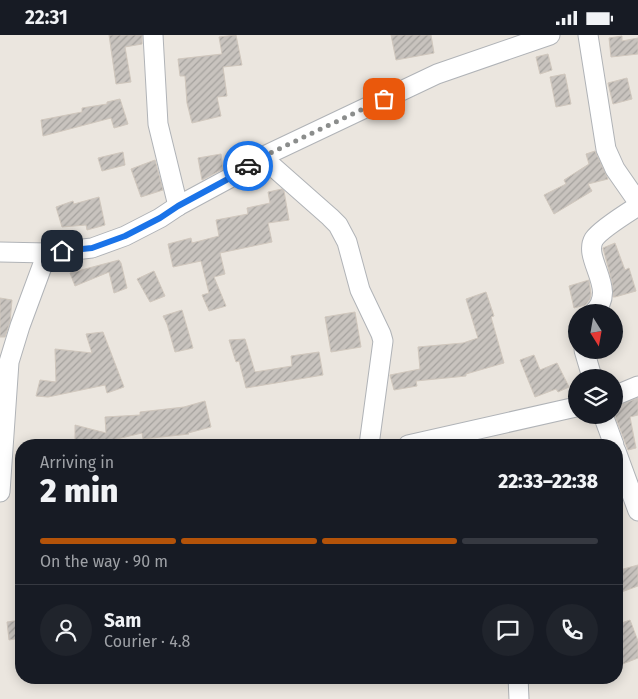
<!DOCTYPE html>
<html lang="en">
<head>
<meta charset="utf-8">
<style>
  :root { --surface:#171b24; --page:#20242c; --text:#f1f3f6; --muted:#9ea1a6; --line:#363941; --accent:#b45309 }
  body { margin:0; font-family:"Fira Sans",sans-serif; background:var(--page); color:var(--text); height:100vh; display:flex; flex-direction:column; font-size:19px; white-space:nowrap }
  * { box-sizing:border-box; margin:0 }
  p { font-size:16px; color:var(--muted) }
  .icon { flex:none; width:28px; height:28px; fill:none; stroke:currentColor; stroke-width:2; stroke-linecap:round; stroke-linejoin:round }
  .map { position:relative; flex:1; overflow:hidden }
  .details { position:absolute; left:15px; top:404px; width:608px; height:245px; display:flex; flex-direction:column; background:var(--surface); border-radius:20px; box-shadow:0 2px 12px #0003 }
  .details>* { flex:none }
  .needle { width:32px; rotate:169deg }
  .buttons { position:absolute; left:568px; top:269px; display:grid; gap:10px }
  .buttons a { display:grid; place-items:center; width:55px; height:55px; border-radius:50%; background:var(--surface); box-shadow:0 2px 12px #0003; font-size:25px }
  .pin { position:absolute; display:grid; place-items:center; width:42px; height:42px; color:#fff; margin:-21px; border-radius:10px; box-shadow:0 2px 8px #0006 }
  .courier { position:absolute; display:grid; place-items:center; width:50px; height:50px; margin:-25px; border:4px solid #1a73e8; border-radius:50%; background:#fff; color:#222; box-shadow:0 1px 6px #0007 }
  .head em { font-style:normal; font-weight:800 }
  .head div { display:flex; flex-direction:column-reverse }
  .head { display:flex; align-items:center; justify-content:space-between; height:85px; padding:0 25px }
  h1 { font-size:32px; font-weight:800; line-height:38px }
  .bar { display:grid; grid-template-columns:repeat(4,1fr); gap:8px 5px; align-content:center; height:60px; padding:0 25px }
  .bar i { height:6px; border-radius:4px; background:var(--line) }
  .bar .on { background:var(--accent) }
  .bar p { grid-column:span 4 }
  .line { display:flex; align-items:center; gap:12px; padding:0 25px; border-top:1px solid var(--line) }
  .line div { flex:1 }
  .round { display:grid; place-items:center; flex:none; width:52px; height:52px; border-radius:26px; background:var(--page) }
  .status { display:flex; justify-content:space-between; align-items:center; height:35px; padding:0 25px; background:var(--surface); direction:ltr }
  .status svg { height:14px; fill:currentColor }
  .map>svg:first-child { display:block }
  .building { fill:url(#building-hatch); stroke:#d0c7bd }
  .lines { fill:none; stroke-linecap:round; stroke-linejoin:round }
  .minor-casing { stroke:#b0b3b7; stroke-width:21 }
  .minor { stroke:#fff; stroke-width:19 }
  .done { stroke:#8b8d8c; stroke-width:5; stroke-dasharray:0 9 }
  .route { stroke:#1a73e8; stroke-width:6 }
</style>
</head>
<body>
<div class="status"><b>22:31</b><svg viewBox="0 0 49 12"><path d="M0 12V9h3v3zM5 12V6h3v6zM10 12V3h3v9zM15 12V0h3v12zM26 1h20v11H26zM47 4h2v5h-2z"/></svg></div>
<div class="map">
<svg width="638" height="664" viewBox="0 0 638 664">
  <defs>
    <pattern id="building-hatch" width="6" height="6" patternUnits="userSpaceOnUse" patternTransform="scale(1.25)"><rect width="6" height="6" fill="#c8c3be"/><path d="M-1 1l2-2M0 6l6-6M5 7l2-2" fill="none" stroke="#a5a29e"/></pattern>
  </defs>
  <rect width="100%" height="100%" fill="#ebe6df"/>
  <g class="building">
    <path d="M109 0H142V9L125 12 131 47 116 49Z"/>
    <path d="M236 0 242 30 223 32 227 61 217 62 221 81 192 88 187 68 185 41H180L178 24 222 19 219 2Z"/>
    <path d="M391 0H431L434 18 396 25Z"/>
    <path d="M622 1V6L638 3V19L611 22 609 3Z"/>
    <path d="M548 19 552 35 540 39 536 22Z"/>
    <path d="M565 39 571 69 556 72 550 42Z"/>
    <path d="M627 43 632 64 613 69 608 48Z"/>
    <path d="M120 64 128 89 114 93 111 83 43 101 41 85 82 77V73L107 69V67Z"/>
    <path d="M595 116 608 144 588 149 592 156 554 179 544 160 566 149 564 145 589 129 586 119Z"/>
    <path d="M123 117 125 130 102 136 98 123Z"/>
    <path d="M221 119 223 134 202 145 198 123Z"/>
    <path d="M155 125 163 155 141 162 131 134Z"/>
    <path d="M282 154 284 156 289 185 268 188 272 207 220 218 225 239 214 242 226 271 209 276 202 260 209 258 201 226 173 232 168 209 191 203 192 208 219 201 216 185 248 179 247 173 270 168 268 157Z"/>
    <path d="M99 162 105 190 87 195 86 190 62 192 56 172 73 166 74 169Z"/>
    <path d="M615 208 625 235 629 233 636 256 615 262H613L612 247 603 213Z"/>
    <path d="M119 225 121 228 127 253 114 258 109 237 75 251 70 238Z"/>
    <path d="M154 236 165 261 150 267 137 244Z"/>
    <path d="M589 245 591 259 590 264 585 270 574 273 569 251Z"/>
    <path d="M486 257 494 281 491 282 504 328 466 339V341L416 346 417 351 394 355 390 340 420 334 418 312 463 308 478 303 466 264Z"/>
    <path d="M0 263 12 265 10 287 5 302H0Z"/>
    <path d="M182 275 193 313 175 317 167 289 163 281Z"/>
    <path d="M355 277 361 312 331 317 325 282Z"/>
    <path d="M103 297 124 352 107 358 105 350 48 362 36 361 40 345 56 347 55 314 92 318 86 299Z"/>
    <path d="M245 304 255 337 292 331 291 321 319 317 323 340 246 353 239 326 236 327 229 305Z"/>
    <path d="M534 320 540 335 557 328 569 352 558 357 556 354 535 362 520 325Z"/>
    <path d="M638 363V380L630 382 636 413 628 415 614 378V372Z"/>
    <path d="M205 366 211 392 188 398 189 399 143 404 142 398 92 410H75V390L106 398 105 382 140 380V377L184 372Z"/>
    <path d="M638 530V551L616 559V536Z"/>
    <path d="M21 585V603L9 605 7 587Z"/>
    <path d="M630 585 638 606V623L620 630 616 621V590Z"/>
  </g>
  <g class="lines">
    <g class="minor-casing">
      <g id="minor">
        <path d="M153 0 158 89 178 171"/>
        <path d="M588 0 606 114 615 134 638 167"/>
        <path d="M262 122 330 182 338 190 347 207 360 255 381 299 383 306 369 410"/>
        <path d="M0 217 47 218 92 213 125 201 160 183 178 171 228 144 262 122 437 39 550 0"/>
        <path d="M593 278C619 255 582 224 594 204 601 194 627 178 638 171"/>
        <path d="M584 315 592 342"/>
        <path d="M614 361 638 351"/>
        <path d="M603 380 614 410"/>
        <path d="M408 410 576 372"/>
        <path d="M616 416 638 476"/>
        <path d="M0 457 9 327 20 291 47 218"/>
        <path d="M518 642 519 664"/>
      </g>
    </g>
    <use href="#minor" class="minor"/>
  </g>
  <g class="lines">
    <path class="done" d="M248 131 262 122 384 64"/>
    <path class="route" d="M62 216 92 213 125 201 160 183 178 171 228 144 248 131"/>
  </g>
</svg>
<div class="buttons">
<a><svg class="needle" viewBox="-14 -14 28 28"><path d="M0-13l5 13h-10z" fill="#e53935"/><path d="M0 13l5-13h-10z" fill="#9ea1a6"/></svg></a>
<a><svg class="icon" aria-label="layers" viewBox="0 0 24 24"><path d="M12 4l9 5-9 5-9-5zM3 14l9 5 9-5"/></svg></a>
</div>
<div class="pin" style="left:384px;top:64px;background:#ea580c"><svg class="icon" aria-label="bag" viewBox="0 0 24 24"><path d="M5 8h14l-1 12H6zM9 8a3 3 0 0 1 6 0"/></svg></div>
<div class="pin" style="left:62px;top:216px;background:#1f2937"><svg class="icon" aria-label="home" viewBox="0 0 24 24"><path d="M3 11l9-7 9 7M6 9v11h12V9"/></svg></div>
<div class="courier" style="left:248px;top:131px"><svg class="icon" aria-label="car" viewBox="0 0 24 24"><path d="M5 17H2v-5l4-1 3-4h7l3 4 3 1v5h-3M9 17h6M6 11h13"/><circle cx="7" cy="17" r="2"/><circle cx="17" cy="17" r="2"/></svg></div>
<section class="details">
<div class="head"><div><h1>2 min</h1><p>Arriving in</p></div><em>22:33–22:38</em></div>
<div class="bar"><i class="on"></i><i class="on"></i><i class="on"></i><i></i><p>On the way · 90 m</p></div>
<div class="line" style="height:90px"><a class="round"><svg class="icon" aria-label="person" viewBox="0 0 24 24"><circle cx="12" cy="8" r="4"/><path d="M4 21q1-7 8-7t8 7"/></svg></a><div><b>Sam</b><p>Courier · 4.8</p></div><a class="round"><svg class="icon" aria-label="chat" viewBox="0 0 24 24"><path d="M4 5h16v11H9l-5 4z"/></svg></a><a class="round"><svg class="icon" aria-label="phone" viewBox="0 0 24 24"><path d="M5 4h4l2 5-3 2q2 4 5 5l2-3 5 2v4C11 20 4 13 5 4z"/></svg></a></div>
</section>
</div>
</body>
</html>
